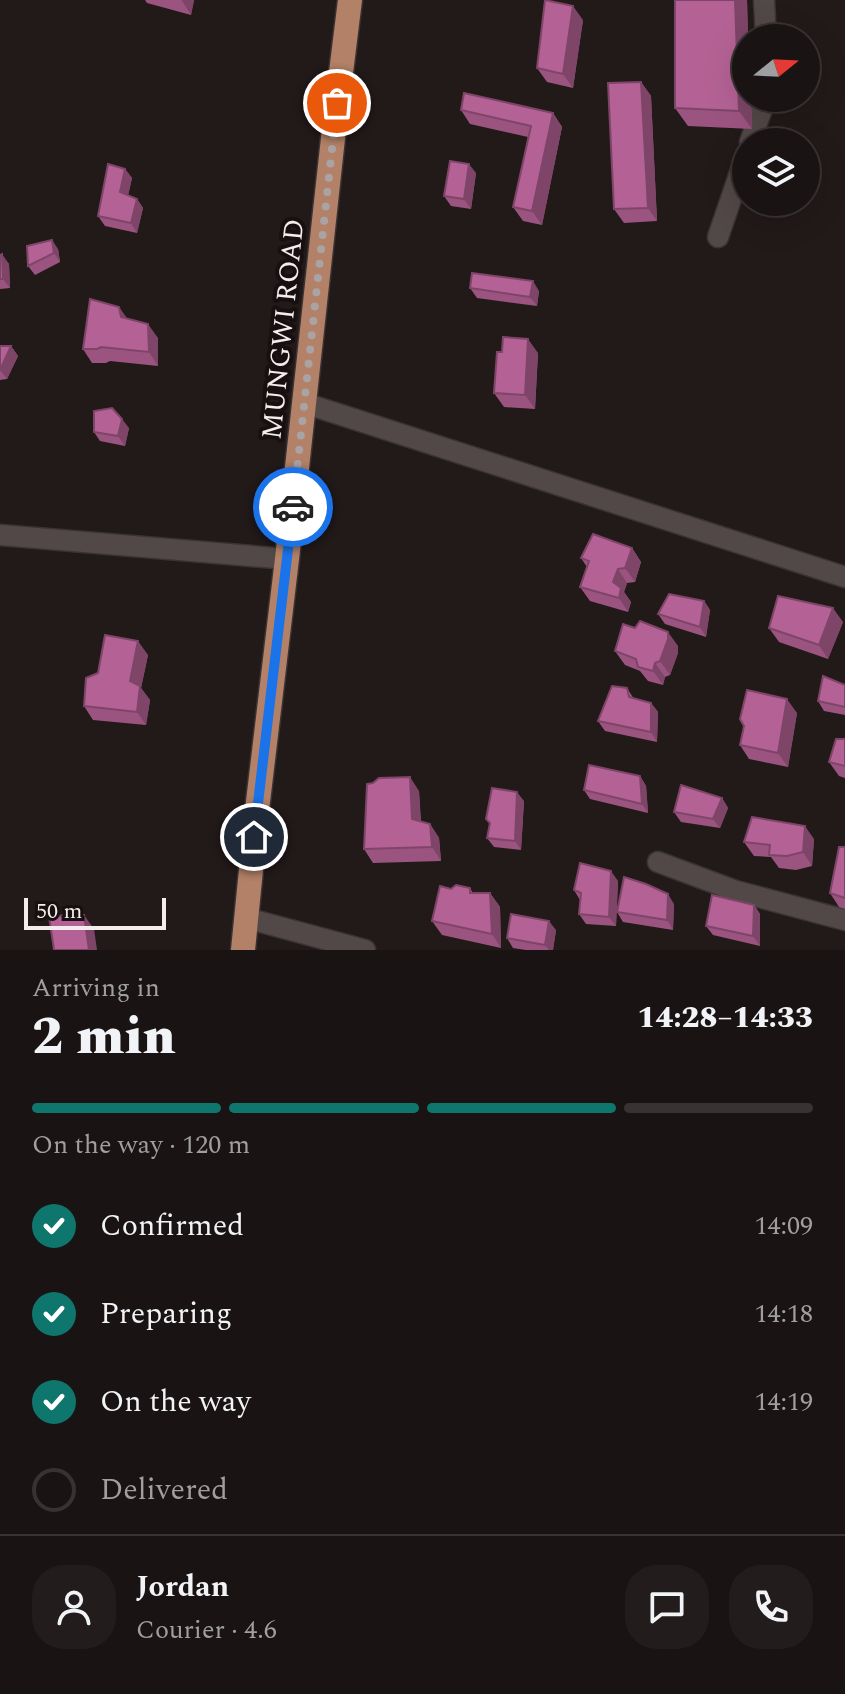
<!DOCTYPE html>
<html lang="en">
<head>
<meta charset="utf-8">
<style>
  :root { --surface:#1a1313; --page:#231c1c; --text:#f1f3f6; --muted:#9f9ea0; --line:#383233; --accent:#0f766e }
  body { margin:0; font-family:Spectral,serif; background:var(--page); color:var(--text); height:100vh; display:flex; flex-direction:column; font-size:30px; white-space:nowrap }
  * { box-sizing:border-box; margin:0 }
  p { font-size:26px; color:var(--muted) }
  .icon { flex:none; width:44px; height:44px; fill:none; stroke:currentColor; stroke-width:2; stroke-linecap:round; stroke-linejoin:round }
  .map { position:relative; height:950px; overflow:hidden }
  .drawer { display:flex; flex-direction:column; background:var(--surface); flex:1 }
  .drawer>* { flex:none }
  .needle { width:52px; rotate:72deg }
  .buttons { position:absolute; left:732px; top:24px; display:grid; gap:16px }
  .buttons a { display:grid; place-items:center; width:88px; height:88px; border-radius:50%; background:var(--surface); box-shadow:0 8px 32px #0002,0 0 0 2px var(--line); font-size:40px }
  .scale { position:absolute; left:24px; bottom:20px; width:142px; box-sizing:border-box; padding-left:8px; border:4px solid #f4eded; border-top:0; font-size:22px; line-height:28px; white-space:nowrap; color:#f4eded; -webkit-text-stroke:6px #181010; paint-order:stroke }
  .pin { position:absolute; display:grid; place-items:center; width:68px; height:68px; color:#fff; margin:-34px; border:4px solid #fff; border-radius:50%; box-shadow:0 2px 8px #0007 }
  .courier { position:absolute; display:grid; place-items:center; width:80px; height:80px; margin:-40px; border:6px solid #1a73e8; border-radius:50%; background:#fff; color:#222; box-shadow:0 2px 10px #0007 }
  .headline em { font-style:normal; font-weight:800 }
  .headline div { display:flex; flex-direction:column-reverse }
  .headline { display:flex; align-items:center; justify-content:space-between; height:136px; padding:0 32px }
  h1 { font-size:52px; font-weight:800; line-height:60px }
  .bar { display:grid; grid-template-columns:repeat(4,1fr); gap:12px 8px; align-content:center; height:96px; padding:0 32px }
  .bar i { height:10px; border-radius:6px; background:var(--line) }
  .bar .current { background:var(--accent) }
  .bar p { grid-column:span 4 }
  .line { display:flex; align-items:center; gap:20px; padding:0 32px; border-top:2px solid var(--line) }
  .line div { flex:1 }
  .round { display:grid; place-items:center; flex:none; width:84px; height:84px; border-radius:32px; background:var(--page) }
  ol { padding:0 32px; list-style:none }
  li { display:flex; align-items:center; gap:24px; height:88px }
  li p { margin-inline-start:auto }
  li .icon { padding:8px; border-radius:50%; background:var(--accent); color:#fff; stroke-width:4 }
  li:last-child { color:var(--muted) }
  li i { width:44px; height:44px; border:4px solid var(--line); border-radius:50% }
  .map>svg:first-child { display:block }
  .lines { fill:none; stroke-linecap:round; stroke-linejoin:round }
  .minor-casing { stroke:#3a3333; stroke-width:23 }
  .major-casing { stroke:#3a3333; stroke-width:27 }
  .minor { stroke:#534848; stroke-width:20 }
  .major { stroke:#b28167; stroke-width:24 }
  .wall { fill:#9b5480 }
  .shaded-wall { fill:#7e4568 }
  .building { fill:#b46295; stroke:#7e4568; stroke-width:2 }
  .done { stroke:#aaa3a3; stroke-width:8; stroke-dasharray:0 14.4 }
  .route { stroke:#1a73e8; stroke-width:10 }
  .labels { text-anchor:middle; stroke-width:8; stroke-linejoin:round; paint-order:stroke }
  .street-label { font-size:28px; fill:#f4eded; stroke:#181010 }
</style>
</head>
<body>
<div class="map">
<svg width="845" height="950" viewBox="0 0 845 950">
  <rect width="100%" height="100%" fill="#221919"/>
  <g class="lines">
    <g class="minor-casing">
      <g id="minor">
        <path d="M764 0 766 38"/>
        <path d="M750 142 766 98"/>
        <path d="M718 237 746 155"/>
        <path d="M304 403 845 577"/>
        <path d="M0 535 287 559"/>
        <path d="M658 862 736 891 845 920"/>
        <path d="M246 918 365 950"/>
      </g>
    </g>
    <g class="major-casing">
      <path id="major" d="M243 950 257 810 287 559 334 129 350 0"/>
    </g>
    <use href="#minor" class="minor"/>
    <use href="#major" class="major"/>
  </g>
  <g class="wall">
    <path d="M145 0H194L191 15 147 3Z"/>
    <path d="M747 0 748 38H746V98H751L752 129 688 126 675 108Z"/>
    <path d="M583 20 573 88 547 82 537 68Z"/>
    <path d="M641 82 651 96 657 221 624 223 614 209Z"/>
    <path d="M461 110 553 113 562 127 542 225 523 221 513 207 528 137 470 124Z"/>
    <path d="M125 169 132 178 128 195 137 199 143 208 137 233 105 226 98 216Z"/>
    <path d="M476 173 471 209 451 206 444 196Z"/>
    <path d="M58 249 60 262 35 275 28 266Z"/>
    <path d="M0 255 9 264 10 288 0 289Z"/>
    <path d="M470 288 539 291 537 306 477 298Z"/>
    <path d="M127 319 158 338V366L110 361 106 363H92L83 349Z"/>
    <path d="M0 346H11L18 356 7 379 0 380Z"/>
    <path d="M502 352 538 353 535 409 504 407 494 393Z"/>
    <path d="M129 428 125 446 100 441 94 432Z"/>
    <path d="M632 548 641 562 635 582 627 583 624 592 631 602 628 612 590 601 580 587 587 567 581 558Z"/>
    <path d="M704 601 710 610 706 637 665 624 658 614Z"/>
    <path d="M843 622 828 659 779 642 769 628Z"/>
    <path d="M635 628 678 646V653L670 675 665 677 663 685 648 681 640 671 625 665 615 651Z"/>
    <path d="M148 655 141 688 150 700 146 725 93 720 84 706Z"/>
    <path d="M845 685V715L824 711 818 701Z"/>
    <path d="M627 688 634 699 651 703 658 712 657 742 605 731 598 721Z"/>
    <path d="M797 713 788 767 749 759 740 745Z"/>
    <path d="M845 739V778L839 776 829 762Z"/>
    <path d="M640 776 646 786 648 813 590 799 584 790Z"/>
    <path d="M419 791 421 821 430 824 439 838 441 861 373 863 364 849Z"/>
    <path d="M722 798 728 808 720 828 681 822 674 812Z"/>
    <path d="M524 801 521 850 494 847 487 838 490 825 486 819Z"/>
    <path d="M814 839 812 866 796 870 779 868 771 857 754 856 744 842Z"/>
    <path d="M845 847V909L839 907 830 893Z"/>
    <path d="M618 881 616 926 586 924 579 914 580 900 574 890Z"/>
    <path d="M470 888 473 893H490L500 907 501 948 442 935 432 921 451 889Z"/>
    <path d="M674 904 673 930 623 922 617 912Z"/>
    <path d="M754 905 760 914V946L713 935 706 926Z"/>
    <path d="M556 930 553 950H526L513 948 507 938Z"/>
  </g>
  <g class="shaded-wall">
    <path d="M182 0H194L191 15 182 1Z"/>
    <path d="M735 0H747L748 38H746V98H751L752 129 739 111Z"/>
    <path d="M573 6 583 20 573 88 563 74Z"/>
    <path d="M641 82 651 96 657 221 648 208Z"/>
    <path d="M553 113 562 127 542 225 532 211Z"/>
    <path d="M469 164 476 173 471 209 464 199Z"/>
    <path d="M125 169 132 178 127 201 120 192Z"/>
    <path d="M137 199 143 208 137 233 131 223Z"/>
    <path d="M52 240 58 249 60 262 54 253Z"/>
    <path d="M2 254 9 264 10 288 3 279Z"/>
    <path d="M533 281 539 291 537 306 530 297Z"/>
    <path d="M119 307 129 321 121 317Z"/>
    <path d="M148 324 158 338V366L149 352Z"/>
    <path d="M528 339 538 353 535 409 525 395Z"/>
    <path d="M11 346 18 356 7 379 0 370Z"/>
    <path d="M122 419 129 428 125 446 118 436Z"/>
    <path d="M632 548 641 562 635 582 625 568Z"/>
    <path d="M618 569 627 583 624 592 631 602 628 612 619 598 613 582Z"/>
    <path d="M704 601 710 610 706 637 700 627Z"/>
    <path d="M833 608 843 622 828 659 819 645Z"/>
    <path d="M668 632 678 646V653L670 675 660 661Z"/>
    <path d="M138 641 148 655 141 688 150 700 146 725 137 712 130 681Z"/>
    <path d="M655 663 665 677 663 685 653 671Z"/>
    <path d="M787 699 797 713 788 767 778 753Z"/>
    <path d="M651 703 658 712 657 742 651 732Z"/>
    <path d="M640 776 646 786 648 813 642 804Z"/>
    <path d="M410 777 419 791 421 832 412 819Z"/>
    <path d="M517 792 524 801 521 850 515 841Z"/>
    <path d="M722 798 728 808 720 828 713 819Z"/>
    <path d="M430 824 439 838 441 861 432 847Z"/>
    <path d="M805 826 814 839 812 866 803 852Z"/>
    <path d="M611 871 618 881 616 926 609 917Z"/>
    <path d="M490 893 500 907 501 948 492 934Z"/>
    <path d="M668 894 674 904 673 930 667 920Z"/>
    <path d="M754 905 760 914V946L753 936Z"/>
    <path d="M84 915 94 929 97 950H89Z"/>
    <path d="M549 921 556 930 553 950H549L545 945Z"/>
  </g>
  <g class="building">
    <path d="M545 0 573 6 563 74 537 68Z"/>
    <path d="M675 0H735L739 111 675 108Z"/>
    <path d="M641 82 648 208 614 209 608 83Z"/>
    <path d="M464 93 553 113 532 211 513 207 531 126 461 110Z"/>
    <path d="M450 161 469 164 464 199 444 196Z"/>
    <path d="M108 164 125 169 120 192 137 199 131 223 98 216Z"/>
    <path d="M52 240 54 253 28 266 27 246Z"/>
    <path d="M2 254 3 279H0V255Z"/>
    <path d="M472 273 533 281 530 297 470 288Z"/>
    <path d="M90 299 119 307 121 317 148 324 149 352 101 347 97 349H83Z"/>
    <path d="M503 337 528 339 525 395 494 393 497 352H502Z"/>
    <path d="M0 346H11L0 370Z"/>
    <path d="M112 408 122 419 118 436 94 432V411Z"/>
    <path d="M593 534 632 548 625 568 618 569 613 582 621 588 619 598 580 587 589 561 581 558Z"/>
    <path d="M669 594 704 601 700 627 658 614Z"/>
    <path d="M778 596 833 608 819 645 769 628Z"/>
    <path d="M640 621 668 632V639L660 661 655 663 653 671 638 667 636 659 615 651 623 624 635 628Z"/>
    <path d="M105 635 138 641 130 681 140 686 137 712 84 706 86 678 98 673Z"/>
    <path d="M823 676 845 685V707L818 701Z"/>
    <path d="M612 686 627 688 629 697 651 703V732L598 721Z"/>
    <path d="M747 690 787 699 778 753 740 745 744 726 740 719Z"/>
    <path d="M836 739H845V766L829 762Z"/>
    <path d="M589 765 640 776 642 804 584 790Z"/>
    <path d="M410 777 412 819 430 824 432 847 364 849 367 784 373 783 379 778Z"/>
    <path d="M681 785 722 798 713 819 674 812Z"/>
    <path d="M492 788 517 792 515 841 487 838 490 823 486 819Z"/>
    <path d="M752 817 805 826 803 852 787 856 769 855 770 845 744 842Z"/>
    <path d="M839 847H845V898L830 893Z"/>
    <path d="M580 863 611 871 609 917 579 914 581 893 574 890Z"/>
    <path d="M624 877 646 884 668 894 667 920 617 912Z"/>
    <path d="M456 885 470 888V893H490L492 934 432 921 440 886 451 889Z"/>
    <path d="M712 895 754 905 753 936 706 926Z"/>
    <path d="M511 914 549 921 545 945 507 938Z"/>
    <path d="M84 915 89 950H54L49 916Z"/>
  </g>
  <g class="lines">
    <path class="done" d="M293 507 337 103"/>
    <path class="route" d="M254 837 293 507"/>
  </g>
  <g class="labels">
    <g class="street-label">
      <text transform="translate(282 329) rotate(-84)" y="10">MUNGWI ROAD</text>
    </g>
  </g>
</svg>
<div class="buttons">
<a><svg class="needle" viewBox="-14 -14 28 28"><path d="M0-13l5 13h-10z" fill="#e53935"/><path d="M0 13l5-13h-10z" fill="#9f9ea0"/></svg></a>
<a><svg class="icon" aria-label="layers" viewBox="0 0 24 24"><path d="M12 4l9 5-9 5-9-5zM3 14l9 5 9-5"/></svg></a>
</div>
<div class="scale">50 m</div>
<div class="pin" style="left:337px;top:103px;background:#ea580c"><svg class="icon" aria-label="bag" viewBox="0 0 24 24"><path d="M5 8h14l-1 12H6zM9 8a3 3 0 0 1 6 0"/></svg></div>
<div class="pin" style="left:254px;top:837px;background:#1f2937"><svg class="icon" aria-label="home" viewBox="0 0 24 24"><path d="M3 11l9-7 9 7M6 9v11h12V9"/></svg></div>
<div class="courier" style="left:293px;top:507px"><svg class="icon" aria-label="car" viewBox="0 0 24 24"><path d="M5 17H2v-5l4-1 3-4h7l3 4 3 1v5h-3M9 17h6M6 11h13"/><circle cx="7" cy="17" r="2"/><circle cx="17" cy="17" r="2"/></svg></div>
</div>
<section class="drawer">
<div class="headline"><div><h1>2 min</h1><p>Arriving in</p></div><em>14:28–14:33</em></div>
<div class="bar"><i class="current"></i><i class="current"></i><i class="current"></i><i></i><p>On the way · 120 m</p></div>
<ol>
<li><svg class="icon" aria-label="check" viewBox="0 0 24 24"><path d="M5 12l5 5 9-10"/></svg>Confirmed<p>14:09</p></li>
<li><svg class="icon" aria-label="check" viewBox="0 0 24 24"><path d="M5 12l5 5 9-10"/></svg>Preparing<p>14:18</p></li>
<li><svg class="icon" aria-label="check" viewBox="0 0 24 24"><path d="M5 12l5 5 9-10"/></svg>On the way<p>14:19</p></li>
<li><i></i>Delivered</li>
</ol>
<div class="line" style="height:144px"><a class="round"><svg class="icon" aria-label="person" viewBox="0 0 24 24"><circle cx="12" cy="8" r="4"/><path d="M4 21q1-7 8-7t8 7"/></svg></a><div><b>Jordan</b><p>Courier · 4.6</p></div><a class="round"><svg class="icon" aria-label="chat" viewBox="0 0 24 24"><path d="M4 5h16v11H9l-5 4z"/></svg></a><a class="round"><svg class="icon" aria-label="phone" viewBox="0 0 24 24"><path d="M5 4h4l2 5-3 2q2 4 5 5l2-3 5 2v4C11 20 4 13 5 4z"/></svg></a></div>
</section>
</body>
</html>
